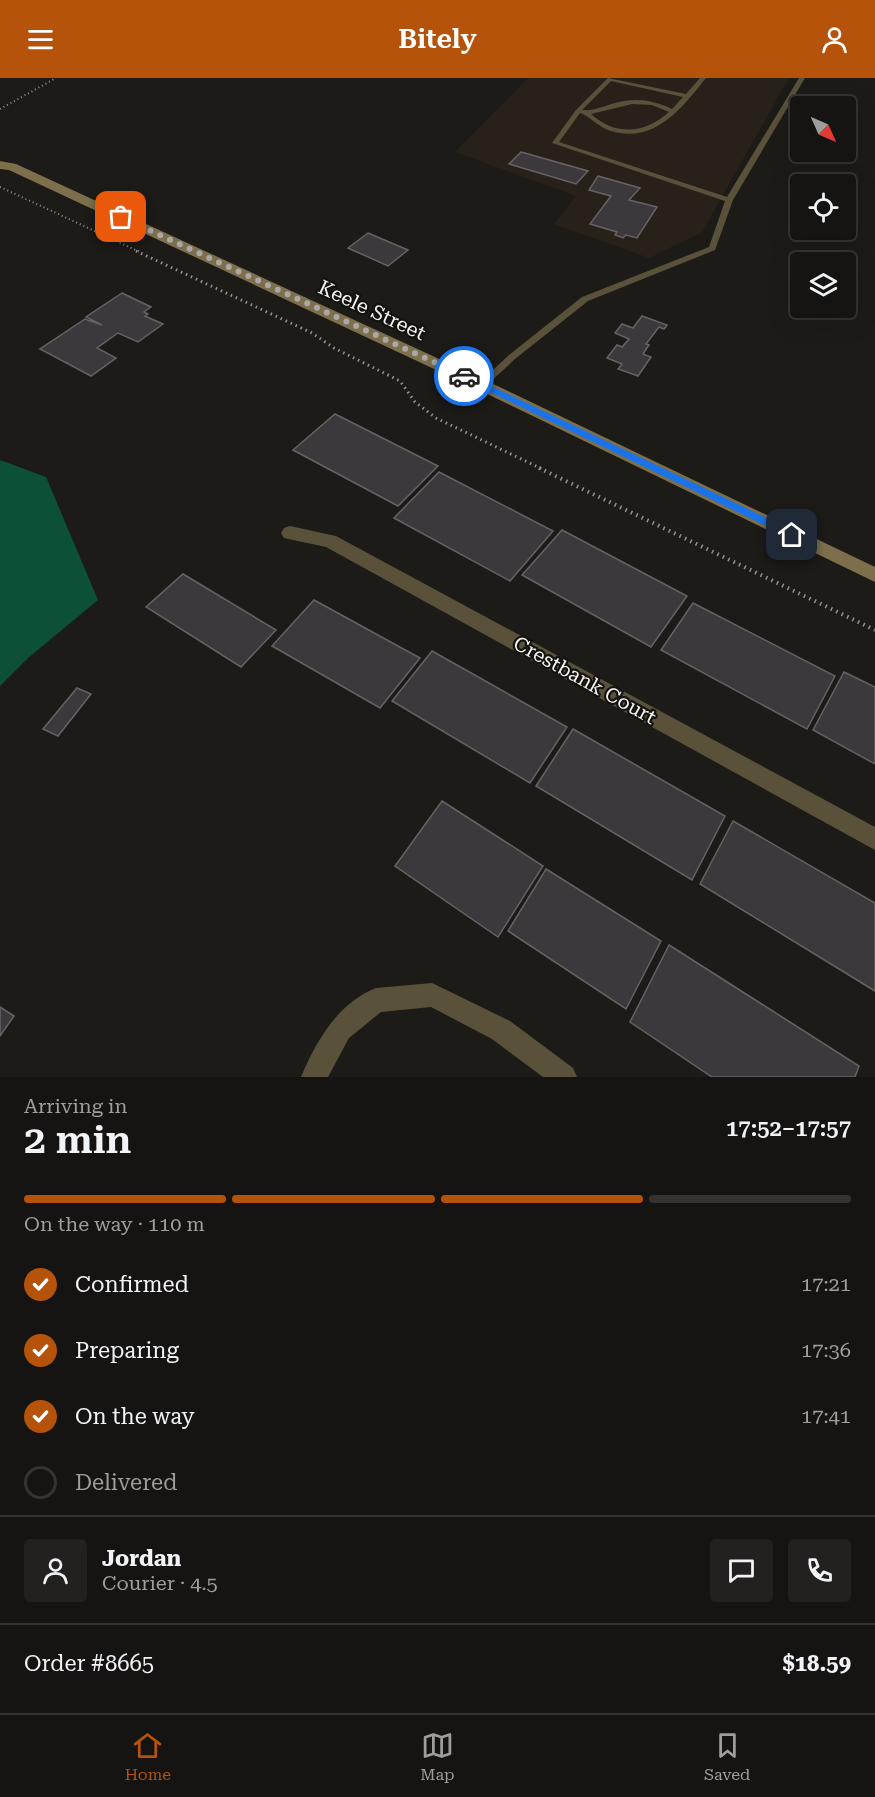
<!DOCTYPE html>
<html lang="en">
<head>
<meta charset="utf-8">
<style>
  :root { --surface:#161412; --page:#232120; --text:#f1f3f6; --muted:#9e9e9f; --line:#353332; --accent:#b45309 }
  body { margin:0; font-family:"Roboto Serif",serif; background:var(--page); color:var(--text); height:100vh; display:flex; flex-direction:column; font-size:22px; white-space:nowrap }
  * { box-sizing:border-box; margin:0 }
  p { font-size:20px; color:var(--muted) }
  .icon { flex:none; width:33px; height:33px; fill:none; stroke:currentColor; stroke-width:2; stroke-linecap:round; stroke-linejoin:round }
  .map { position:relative; height:999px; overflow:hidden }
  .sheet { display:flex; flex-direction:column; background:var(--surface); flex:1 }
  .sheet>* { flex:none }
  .needle { width:39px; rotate:135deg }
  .buttons { position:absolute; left:790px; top:18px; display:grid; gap:12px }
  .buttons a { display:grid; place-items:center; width:66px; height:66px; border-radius:6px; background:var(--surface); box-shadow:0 6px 24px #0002,0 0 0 2px var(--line); font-size:30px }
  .pin { position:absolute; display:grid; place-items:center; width:51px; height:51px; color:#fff; margin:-26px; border-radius:12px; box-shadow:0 3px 9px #0006 }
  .courier { position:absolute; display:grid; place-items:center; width:60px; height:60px; margin:-30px; border:4px solid #1a73e8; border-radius:50%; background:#fff; color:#222; box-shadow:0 2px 8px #0007 }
  .summary em { font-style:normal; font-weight:600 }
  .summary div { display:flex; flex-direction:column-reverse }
  .summary { display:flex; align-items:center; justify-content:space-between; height:102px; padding:0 24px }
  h1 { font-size:39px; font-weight:600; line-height:45px }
  .bar { display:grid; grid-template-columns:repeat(4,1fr); gap:9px 6px; align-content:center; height:72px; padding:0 24px }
  .bar i { height:8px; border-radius:4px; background:var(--line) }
  .bar .current { background:var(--accent) }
  .bar p { grid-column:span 4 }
  .line { display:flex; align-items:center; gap:15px; padding:0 24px; border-top:2px solid var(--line) }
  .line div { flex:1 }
  .round { display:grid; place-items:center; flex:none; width:63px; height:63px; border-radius:6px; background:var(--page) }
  ol { padding:0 24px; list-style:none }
  li { display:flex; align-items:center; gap:18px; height:66px }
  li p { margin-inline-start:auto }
  li .icon { padding:6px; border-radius:50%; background:var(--accent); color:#fff; stroke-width:4 }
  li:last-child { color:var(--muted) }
  li i { width:33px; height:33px; border:3px solid var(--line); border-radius:50% }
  header { display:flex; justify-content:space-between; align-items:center; height:78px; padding:0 24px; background:var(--accent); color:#fff; font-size:27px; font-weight:600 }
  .tabs { display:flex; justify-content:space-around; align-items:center; height:84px; border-top:2px solid var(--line); background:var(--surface); font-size:16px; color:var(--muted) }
  .tabs a { display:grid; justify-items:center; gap:3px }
  .tabs .current { color:var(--accent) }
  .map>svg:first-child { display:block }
  .built { fill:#28211a }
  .forest { fill:#0c5036 }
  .building { fill:#3d383b; stroke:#676265; stroke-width:1.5 }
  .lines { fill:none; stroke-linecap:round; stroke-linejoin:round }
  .path-far2 { stroke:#949290; stroke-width:2; stroke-dasharray:1 3; stroke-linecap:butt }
  .path-far1 { stroke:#949290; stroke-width:3; stroke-dasharray:1.5 4; stroke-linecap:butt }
  .path { stroke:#949290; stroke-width:4; stroke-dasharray:1.5 4.5; stroke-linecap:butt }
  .lane { fill:#5a513b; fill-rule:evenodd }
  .street { fill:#5a513b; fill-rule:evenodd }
  .secondary { fill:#7d6f4c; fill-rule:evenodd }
  .route { fill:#1a73e8 }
  .done { stroke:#aaa8a6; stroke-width:6; stroke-dasharray:0 10.8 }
  .labels { text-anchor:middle; stroke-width:4.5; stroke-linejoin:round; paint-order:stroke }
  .street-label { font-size:20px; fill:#f6f4f2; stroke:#14120f }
</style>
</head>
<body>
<header><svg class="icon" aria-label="menu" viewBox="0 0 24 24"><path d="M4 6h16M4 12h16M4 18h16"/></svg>Bitely<svg class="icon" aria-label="person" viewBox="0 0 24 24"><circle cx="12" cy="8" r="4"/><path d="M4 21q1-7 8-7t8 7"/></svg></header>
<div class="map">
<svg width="875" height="999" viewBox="0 0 875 999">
  <rect width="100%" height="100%" fill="#1d1b18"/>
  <path class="built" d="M528 0H789L702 154 649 180 554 146 576 118 455 74Z"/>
  <path class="forest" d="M0 382 46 399 98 522 28 580 0 608Z"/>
  <g class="building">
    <path d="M521 74 588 93 576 106 509 86Z"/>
    <path d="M598 98 640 110 629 122 657 129 637 160 626 157 623 160 615 157 617 154 590 146 611 118 589 112Z"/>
    <path d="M368 155 408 172 388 188 348 170Z"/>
    <path d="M122 215 151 229 144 234 148 236 145 238 163 246 138 264 118 255 97 270 116 280 91 298 40 271 85 241 102 247 86 239Z"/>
    <path d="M642 238 667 247 664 251 659 249 646 266 649 267 643 276 651 279 638 298 618 291 622 286 607 280 617 267 622 269 629 261 615 255 622 246 633 250Z"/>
    <path d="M335 336 438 388 398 428 293 372Z"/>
    <path d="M439 394 553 453 510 503 394 440Z"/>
    <path d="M562 452 687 518 651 569 522 497Z"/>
    <path d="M183 496 276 552 241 589 146 529Z"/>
    <path d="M314 522 420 580 380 630 272 568Z"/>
    <path d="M693 525 835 598 807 651 661 572Z"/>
    <path d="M432 573 567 649 530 705 392 623Z"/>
    <path d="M844 594 875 609V686L813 652Z"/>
    <path d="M77 610 91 616 58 658 43 651Z"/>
    <path d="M573 651 725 738 692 802 536 708Z"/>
    <path d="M442 723 543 788 498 859 395 788Z"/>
    <path d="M733 743 875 825V913L700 806Z"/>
    <path d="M546 791 661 863 626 931 508 853Z"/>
    <path d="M669 867 859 988 855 999H712L630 944Z"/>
    <path d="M0 929 14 938 0 958Z"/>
  </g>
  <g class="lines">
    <g class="path-far2">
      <path d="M0 31 56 0"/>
      <path d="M0 109 140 174"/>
    </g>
    <path class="path-far1" d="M136 173 312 255 334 270 400 303 415 324 436 340 542 391"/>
    <path class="path" d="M539 390 875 552"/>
    <path class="lane" d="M608 0 686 16 700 0H706C682 30 655 66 611 53 598 49 588 37 580 35L559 64 727 119 799 0H805L733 122 715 172 588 223 515 281 485 309H479V305L509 277 582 219 709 169 725 123 552 65 576 32ZM611 3 683 19 672 31C654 22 635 19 615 25 604 28 595 33 582 32ZM632 26 652 27 669 34C645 56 615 58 591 36Z"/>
    <g class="street">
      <path d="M290 448 336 458 875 749V772L326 469 284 460 281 455 284 450Z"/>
      <path d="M432 905 510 943 573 990 577 999H543L492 961 431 929 381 934 349 960 328 999H301C316 963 338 925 376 910Z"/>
    </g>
    <path class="secondary" d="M0 83 16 86 487 303 875 489V504L477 311 9 92 0 91Z"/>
  </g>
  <path class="route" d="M464 295 796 454 797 457 792 460 789 459 461 300V296Z"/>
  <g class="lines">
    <path class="done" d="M121 139 464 298"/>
  </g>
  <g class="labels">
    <g class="street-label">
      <text transform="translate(372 232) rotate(25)" y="7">Keele Street</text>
      <text transform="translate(585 602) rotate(29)" y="7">Crestbank Court</text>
    </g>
  </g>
</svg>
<div class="buttons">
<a><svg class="needle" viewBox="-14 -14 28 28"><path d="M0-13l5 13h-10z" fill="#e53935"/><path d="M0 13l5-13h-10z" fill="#9e9e9f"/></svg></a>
<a><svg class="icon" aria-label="locate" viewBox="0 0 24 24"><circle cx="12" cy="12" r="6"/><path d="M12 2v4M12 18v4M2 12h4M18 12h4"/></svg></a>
<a><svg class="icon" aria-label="layers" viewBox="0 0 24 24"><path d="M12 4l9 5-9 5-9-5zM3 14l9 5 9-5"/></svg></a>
</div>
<div class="pin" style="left:121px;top:139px;background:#ea580c"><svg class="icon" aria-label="bag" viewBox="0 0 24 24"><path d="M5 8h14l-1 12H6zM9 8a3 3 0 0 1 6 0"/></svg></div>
<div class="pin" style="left:792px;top:457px;background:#1f2937"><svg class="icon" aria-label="home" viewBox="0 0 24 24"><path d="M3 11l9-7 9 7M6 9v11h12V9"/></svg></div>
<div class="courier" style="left:464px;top:298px"><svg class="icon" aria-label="car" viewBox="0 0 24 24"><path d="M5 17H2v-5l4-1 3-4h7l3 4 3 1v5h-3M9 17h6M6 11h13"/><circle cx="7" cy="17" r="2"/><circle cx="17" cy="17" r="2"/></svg></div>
</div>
<section class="sheet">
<div class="summary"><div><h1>2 min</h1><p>Arriving in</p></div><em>17:52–17:57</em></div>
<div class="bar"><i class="current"></i><i class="current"></i><i class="current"></i><i></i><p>On the way · 110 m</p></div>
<ol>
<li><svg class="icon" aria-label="check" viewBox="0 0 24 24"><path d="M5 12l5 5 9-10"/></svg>Confirmed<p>17:21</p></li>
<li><svg class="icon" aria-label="check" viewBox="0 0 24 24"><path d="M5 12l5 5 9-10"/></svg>Preparing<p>17:36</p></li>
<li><svg class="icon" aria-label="check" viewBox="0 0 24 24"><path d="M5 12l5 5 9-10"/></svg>On the way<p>17:41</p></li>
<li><i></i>Delivered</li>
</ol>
<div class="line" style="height:108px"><a class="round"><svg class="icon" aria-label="person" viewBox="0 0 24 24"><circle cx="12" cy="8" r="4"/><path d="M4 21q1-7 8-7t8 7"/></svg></a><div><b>Jordan</b><p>Courier · 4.5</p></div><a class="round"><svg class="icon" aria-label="chat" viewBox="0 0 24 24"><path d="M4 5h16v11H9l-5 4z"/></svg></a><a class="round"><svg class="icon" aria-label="phone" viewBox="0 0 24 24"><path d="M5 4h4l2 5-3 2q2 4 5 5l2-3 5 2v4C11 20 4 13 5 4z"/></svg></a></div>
<div class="line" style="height:78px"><div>Order #8665</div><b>$18.59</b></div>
</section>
<nav class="tabs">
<a class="current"><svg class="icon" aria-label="home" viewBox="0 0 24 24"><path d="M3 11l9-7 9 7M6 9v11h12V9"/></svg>Home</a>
<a><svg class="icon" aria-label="map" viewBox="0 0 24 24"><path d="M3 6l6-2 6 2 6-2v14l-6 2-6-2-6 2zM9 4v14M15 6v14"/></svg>Map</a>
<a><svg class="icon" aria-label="saved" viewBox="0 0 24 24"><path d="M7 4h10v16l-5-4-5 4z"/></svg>Saved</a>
</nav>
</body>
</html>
